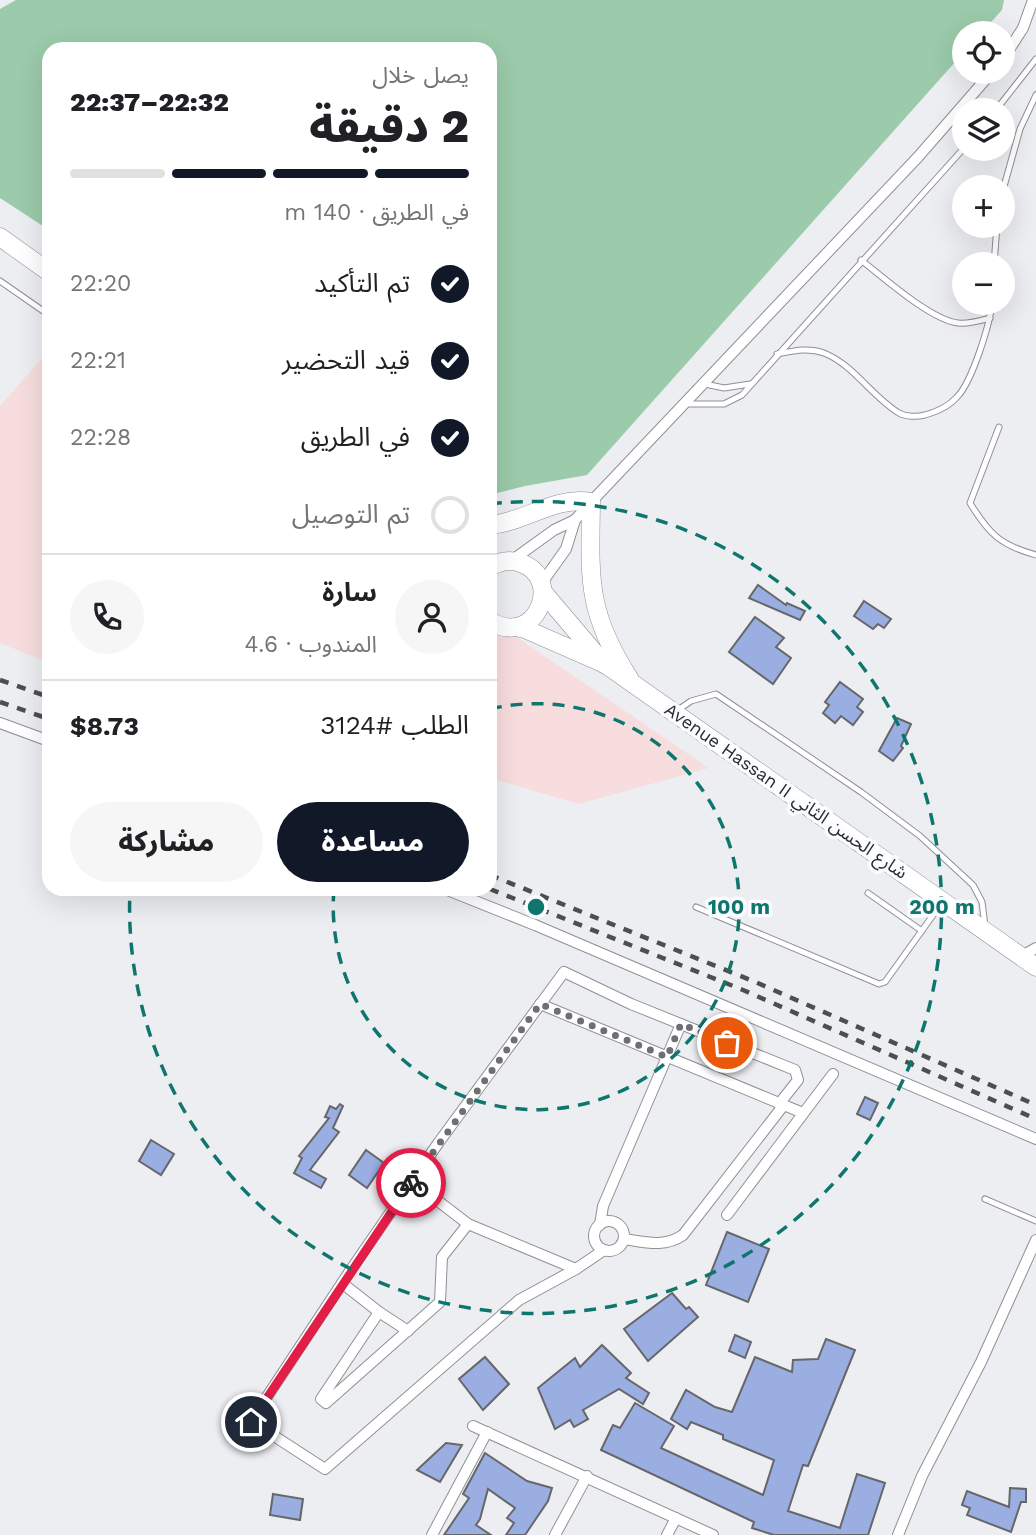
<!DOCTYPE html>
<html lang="ar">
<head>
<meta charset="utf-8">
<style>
  :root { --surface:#fff; --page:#f6f6f6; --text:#202124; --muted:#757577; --line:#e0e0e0; --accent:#111827 }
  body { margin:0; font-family:"Work Sans","Noto Sans Arabic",sans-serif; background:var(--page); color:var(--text); direction:rtl; height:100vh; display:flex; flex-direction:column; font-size:26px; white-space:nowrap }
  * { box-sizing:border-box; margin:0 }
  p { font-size:23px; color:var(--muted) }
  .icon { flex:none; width:38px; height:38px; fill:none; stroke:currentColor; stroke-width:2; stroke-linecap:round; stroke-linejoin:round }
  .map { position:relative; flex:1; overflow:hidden; direction:ltr }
  .panel { position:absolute; left:42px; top:42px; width:455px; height:854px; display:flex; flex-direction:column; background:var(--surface); border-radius:21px; box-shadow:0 7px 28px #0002; direction:rtl }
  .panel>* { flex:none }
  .controls { position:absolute; left:952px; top:21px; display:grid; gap:14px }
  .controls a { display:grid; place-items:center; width:63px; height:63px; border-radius:50%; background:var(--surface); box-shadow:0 7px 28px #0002; font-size:35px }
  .pin { position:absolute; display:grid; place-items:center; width:60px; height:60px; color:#fff; margin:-30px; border:4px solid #fff; border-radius:50%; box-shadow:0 2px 7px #0007 }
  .courier { position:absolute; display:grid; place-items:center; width:70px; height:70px; margin:-35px; border:5px solid #e11d48; border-radius:50%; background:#fff; color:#222; box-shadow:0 2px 9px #0007 }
  .summary em { font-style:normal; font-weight:800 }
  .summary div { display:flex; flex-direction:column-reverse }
  .summary { display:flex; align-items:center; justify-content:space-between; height:119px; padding:0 28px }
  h1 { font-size:46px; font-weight:800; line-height:52px }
  .bar { display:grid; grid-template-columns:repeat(4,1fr); gap:10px 7px; align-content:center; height:84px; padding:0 28px }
  .bar i { height:9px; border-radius:5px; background:var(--line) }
  .bar .selected { background:var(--accent) }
  .bar p { grid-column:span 4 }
  .line { display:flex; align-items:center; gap:18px; padding:0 28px; border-top:2px solid var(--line) }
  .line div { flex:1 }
  .round { display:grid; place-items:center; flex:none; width:74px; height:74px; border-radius:37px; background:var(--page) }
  ol { padding:0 28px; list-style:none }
  li { display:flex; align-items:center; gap:21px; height:77px }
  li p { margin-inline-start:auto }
  li .icon { padding:7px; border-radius:50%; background:var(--accent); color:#fff; stroke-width:4 }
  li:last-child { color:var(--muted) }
  li i { width:38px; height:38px; border:4px solid var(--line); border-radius:50% }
  .action { display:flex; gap:14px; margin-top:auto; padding:14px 28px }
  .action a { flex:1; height:80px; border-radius:42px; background:var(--accent); color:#fff; font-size:28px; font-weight:800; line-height:80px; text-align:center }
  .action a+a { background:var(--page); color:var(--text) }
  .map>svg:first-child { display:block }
  .commercial { fill:#f8ddde }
  .green { fill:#9bcbab }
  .building { fill:#9aaee2; stroke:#66676a; stroke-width:2 }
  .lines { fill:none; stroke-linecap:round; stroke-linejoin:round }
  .lane-casing { stroke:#8e9094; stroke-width:7 }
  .street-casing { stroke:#8e9094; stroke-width:12 }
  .primary-casing { stroke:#8e9094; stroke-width:19 }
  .lane { stroke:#fff; stroke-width:5 }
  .street { stroke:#fff; stroke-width:10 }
  .primary { stroke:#fff; stroke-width:18 }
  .rail { stroke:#4d4e50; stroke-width:4.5; stroke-dasharray:9 9; stroke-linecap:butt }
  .done { stroke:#6e6f71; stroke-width:7; stroke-dasharray:0 12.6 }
  .route { stroke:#e11d48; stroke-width:9 }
  .ring { fill:none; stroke:#0f766e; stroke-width:3.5; stroke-dasharray:12 9 }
  .labels { text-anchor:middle; stroke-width:7; stroke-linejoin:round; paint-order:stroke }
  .street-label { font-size:18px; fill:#2a2b2c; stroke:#fafcff }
  .centre { fill:#0f766e; stroke:#fafcff; stroke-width:3.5 }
  .ring-label { font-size:21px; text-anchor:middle; font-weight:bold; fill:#0f766e; stroke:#fafcff; stroke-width:7; stroke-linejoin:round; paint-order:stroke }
</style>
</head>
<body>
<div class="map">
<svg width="1036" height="1535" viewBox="0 0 1036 1535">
  <rect width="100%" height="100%" fill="#edeef2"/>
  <g class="commercial">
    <path d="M49 350V663L0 643V406Z"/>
    <path d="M490 619 709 768 579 804 490 778Z"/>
  </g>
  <path class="green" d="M16 0H1004L1002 10 981 33H964V52L587 475 525 486 490 495V49H49V230L0 198V9Z"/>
  <g class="building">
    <path d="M758 585 786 605 787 603 805 611 800 620 749 598Z"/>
    <path d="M864 601 891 619 884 628 878 624 873 629 854 616Z"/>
    <path d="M755 617 784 638 776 647 791 658 773 684 729 652Z"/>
    <path d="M840 682 863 699 857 707 863 712 853 725 841 716 835 723 823 713 829 705 825 702Z"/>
    <path d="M897 718 911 724 901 746 903 748 893 761 879 751Z"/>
    <path d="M865 1097 878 1103 870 1120 857 1114Z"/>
    <path d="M340 1104 343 1106 333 1128 339 1132 310 1170 326 1179 321 1188 294 1173 302 1158 299 1156 329 1118 325 1117 330 1106 336 1109Z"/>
    <path d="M151 1140 174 1154 161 1175 139 1161Z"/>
    <path d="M366 1150 384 1163 367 1188 349 1175Z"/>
    <path d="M727 1232 769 1249 748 1302 706 1285Z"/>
    <path d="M672 1293 686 1309 689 1307 698 1317 648 1361 624 1329Z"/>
    <path d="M735 1335 751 1342 745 1358 729 1351Z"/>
    <path d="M826 1339 855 1350 808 1466 803 1465 788 1511 840 1528 857 1474 885 1483 868 1535H774L752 1528 754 1522 601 1450 613 1425 620 1428 635 1403 674 1426 661 1448 763 1495 774 1460 723 1439V1435L691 1422 687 1429 671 1419 686 1390 715 1407 732 1412 755 1357 792 1372 793 1360 818 1359Z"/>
    <path d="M602 1345 631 1373 626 1378 649 1393 643 1404 619 1389 583 1410 588 1419 574 1427 570 1420 555 1429 538 1388 575 1358 580 1367Z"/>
    <path d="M485 1357 509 1384 483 1410 459 1379Z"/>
    <path d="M446 1443 462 1445 440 1482 417 1470Z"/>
    <path d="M485 1453 527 1481 552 1488 548 1501 525 1535H506L514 1523 507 1518 515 1508 488 1489 480 1519 476 1525 491 1535H444L469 1498 463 1494Z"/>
    <path d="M1010 1488 1026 1489V1502H1021L1011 1532 967 1515 970 1508 962 1505 967 1491 1009 1507Z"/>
    <path d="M273 1494 303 1499 300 1520 270 1515Z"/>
  </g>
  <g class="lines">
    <g class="lane-casing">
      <g id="lane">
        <path d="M996 110 1036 59"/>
        <path d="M1003 190 1020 129 1036 95"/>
        <path d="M861 260C884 278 931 320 958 323 969 324 979 321 990 318"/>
        <path d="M994 264 997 226"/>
        <path d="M0 281 49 315"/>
        <path d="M777 354C793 351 808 347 824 353 854 365 872 397 899 413 906 417 917 417 925 415 938 411 948 407 957 397 972 382 990 324 992 303"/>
        <path d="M705 384 724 388 750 384"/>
        <path d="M685 404H724L742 395 964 148"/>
        <path d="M999 427 970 503C989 534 1000 545 1036 555"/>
        <path d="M678 710 691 701 716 694 861 792 920 836 973 885 982 902 985 926"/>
        <path d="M868 893 922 931"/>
        <path d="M696 907 879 984 885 982 941 904"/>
        <path d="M985 1199 1036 1221"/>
      </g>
    </g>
    <g class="street-casing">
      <g id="street">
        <path d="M1003 59 1023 28 1033 0"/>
        <path d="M511 561 554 530 575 520"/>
        <path d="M541 584 566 549 575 520 591 502 918 157 992 72"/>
        <path d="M0 723 49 741"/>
        <path d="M445 889 535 925 1036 1139"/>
        <path d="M1020 957 1036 948"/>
        <path d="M540 1004 803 1113"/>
        <path d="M412 1181 468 1224 576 1269"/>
        <path d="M727 1215 833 1074"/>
        <circle cx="609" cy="1236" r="15"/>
        <path d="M600 1225 603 1206 681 1024"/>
        <path d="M624 1239C645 1242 664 1248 683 1235L783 1106"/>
        <path d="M604 1250 576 1269 519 1300 325 1469 251 1421 350 1271 439 1142 564 972 631 1004 795 1070 798 1080 779 1104"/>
        <path d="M342 1283 379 1312 408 1331"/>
        <path d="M379 1312 321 1399 326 1403 440 1302 442 1257 468 1224"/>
        <path d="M473 1426 713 1535"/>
        <path d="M432 1535 487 1432"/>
        <path d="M555 1535 587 1476"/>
        <path d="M667 1535 676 1518"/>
        <path d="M898 1535 922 1476 981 1362 1036 1240"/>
      </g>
    </g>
    <g class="primary-casing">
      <g id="primary">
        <path d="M0 237 49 272"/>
        <path d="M490 525C526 522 554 496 591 502 590 578 586 611 629 678"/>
        <path d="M490 567C500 561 510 559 521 563 565 579 535 649 490 621"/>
        <path d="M543 592 604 664"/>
        <path d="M516 627 525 629 605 664 1036 967"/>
      </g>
    </g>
    <use href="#lane" class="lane"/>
    <use href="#street" class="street"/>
    <use href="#primary" class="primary"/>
    <g class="rail">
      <path d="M0 680 49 697"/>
      <path d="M0 702 49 719"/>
      <path d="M490 875 753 981 1036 1105"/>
      <path d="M490 889 743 990 1036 1119"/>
    </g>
  </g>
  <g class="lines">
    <path class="done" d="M411 1183 540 1004 667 1057 681 1024 727 1043"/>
    <path class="route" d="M251 1422 411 1183"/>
  </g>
  <g class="ring">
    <path d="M490 709A203 203 0 1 1 334 889"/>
    <path d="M490 504A406 406 0 1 1 130 889"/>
  </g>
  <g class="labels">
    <g class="street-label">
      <text transform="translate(786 791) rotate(35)" y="6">Avenue Hassan II شارع الحسن الثاني</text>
    </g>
  </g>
  <circle cx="536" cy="907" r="10" class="centre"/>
  <g class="ring-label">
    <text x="739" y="914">100 m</text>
    <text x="942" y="914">200 m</text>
  </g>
</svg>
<div class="controls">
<a><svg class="icon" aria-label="locate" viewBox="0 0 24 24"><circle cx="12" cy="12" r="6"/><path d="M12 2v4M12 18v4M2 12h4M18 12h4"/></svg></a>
<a><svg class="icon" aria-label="layers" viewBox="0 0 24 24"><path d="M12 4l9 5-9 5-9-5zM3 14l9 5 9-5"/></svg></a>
<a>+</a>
<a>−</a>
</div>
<div class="pin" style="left:727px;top:1043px;background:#ea580c"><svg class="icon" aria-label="bag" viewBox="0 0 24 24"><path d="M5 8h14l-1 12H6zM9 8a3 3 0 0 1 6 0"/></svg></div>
<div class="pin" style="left:251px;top:1422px;background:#1f2937"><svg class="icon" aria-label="home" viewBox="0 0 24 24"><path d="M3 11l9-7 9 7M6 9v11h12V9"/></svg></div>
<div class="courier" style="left:411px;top:1183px"><svg class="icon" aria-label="bike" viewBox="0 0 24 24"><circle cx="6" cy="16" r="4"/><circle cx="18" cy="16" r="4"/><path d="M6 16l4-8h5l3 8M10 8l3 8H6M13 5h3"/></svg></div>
<section class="panel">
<div class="summary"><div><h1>2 دقيقة</h1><p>يصل خلال</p></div><em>22:32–22:37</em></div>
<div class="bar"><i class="selected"></i><i class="selected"></i><i class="selected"></i><i></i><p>في الطريق · 140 m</p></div>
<ol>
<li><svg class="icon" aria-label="check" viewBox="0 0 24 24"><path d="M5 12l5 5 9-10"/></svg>تم التأكيد<p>22:20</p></li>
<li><svg class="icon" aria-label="check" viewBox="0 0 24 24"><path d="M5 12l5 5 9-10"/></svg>قيد التحضير<p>22:21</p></li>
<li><svg class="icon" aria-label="check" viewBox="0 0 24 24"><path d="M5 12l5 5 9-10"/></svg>في الطريق<p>22:28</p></li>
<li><i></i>تم التوصيل</li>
</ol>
<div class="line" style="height:126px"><a class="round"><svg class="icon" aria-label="person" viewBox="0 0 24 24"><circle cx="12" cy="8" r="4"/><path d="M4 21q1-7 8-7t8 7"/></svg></a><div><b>سارة</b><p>المندوب · 4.6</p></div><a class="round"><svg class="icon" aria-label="phone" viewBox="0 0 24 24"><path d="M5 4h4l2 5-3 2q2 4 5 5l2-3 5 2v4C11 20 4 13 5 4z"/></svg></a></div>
<div class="line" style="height:91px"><div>الطلب #3124</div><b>$8.73</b></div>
<div class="action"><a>مساعدة</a><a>مشاركة</a></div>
</section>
</div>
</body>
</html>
